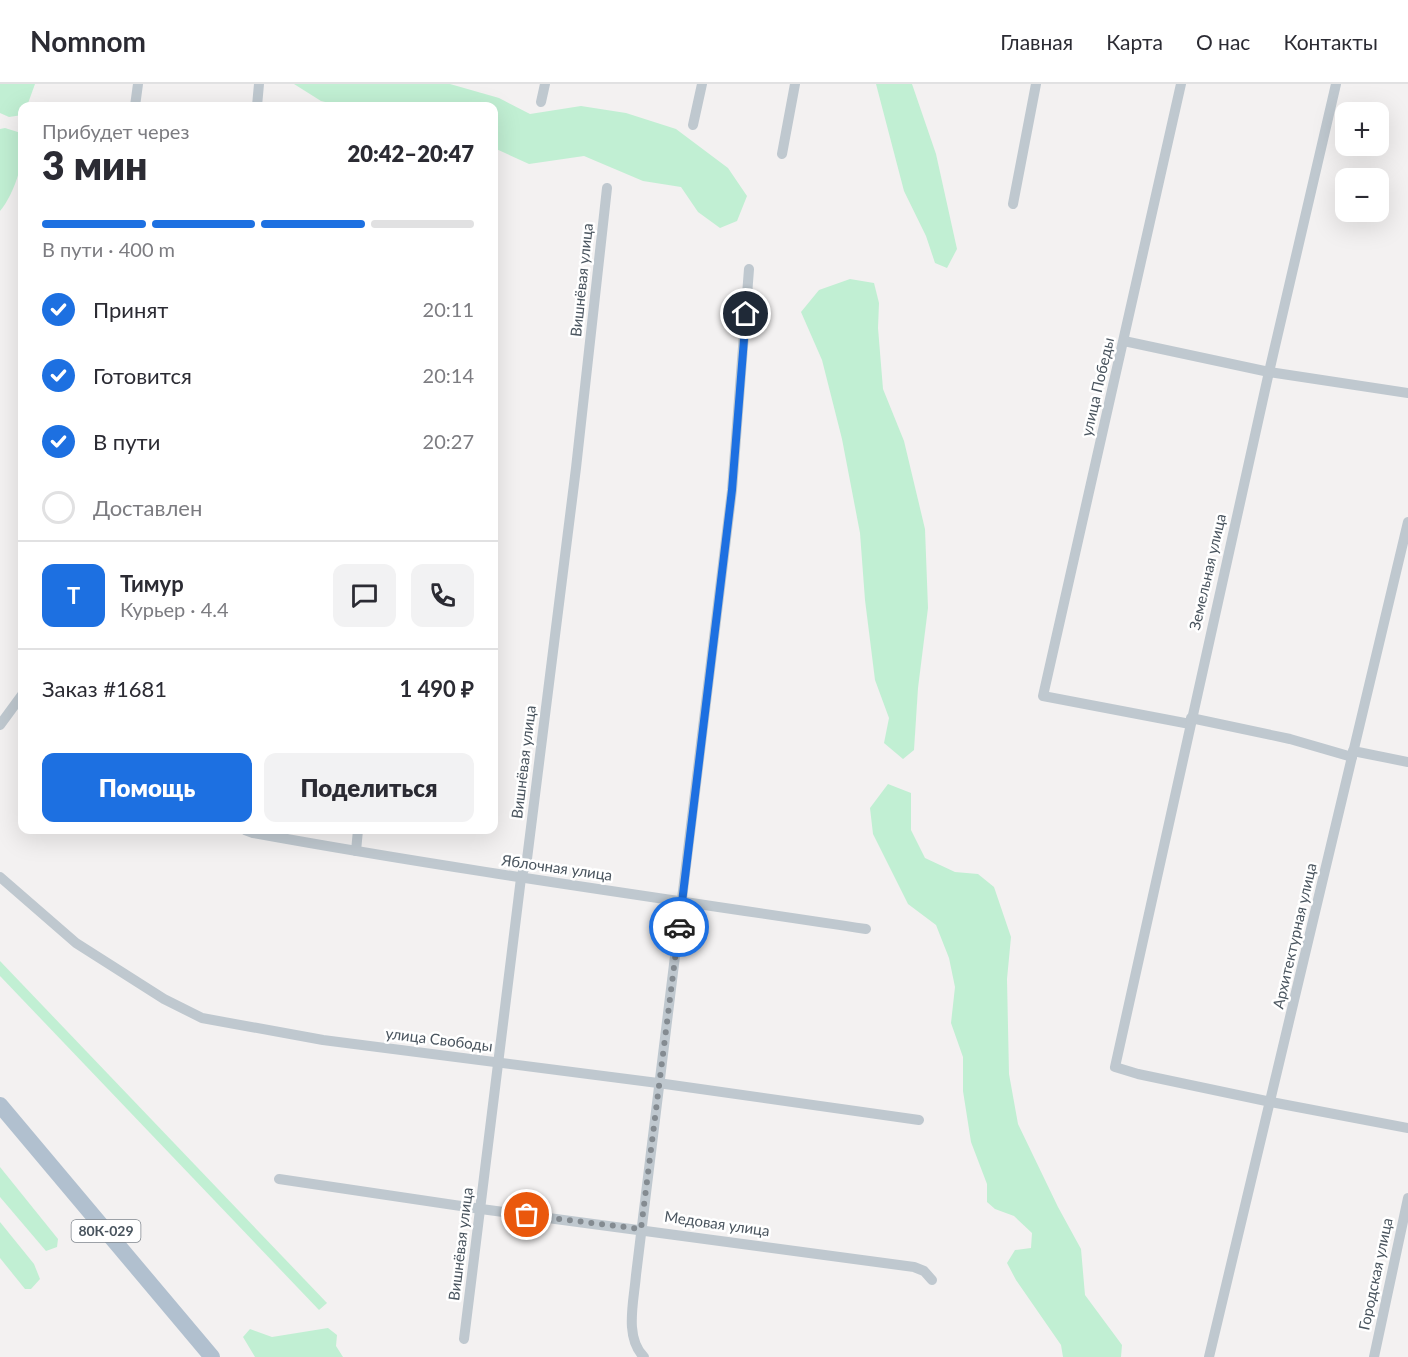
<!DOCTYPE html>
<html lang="ru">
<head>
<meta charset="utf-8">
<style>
  :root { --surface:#fff; --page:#f2f2f3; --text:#2b2b33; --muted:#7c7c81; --line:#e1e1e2; --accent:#1d70e1 }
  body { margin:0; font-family:Lato,sans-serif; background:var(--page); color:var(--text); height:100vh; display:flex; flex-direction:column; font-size:22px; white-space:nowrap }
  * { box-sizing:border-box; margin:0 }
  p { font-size:20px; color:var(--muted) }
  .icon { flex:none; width:33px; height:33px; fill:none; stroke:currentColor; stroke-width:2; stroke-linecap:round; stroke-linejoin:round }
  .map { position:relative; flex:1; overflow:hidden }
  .details { position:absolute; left:18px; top:18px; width:480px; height:732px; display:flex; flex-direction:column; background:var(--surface); border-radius:12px; box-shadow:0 6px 24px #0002 }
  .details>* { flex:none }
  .buttons { position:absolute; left:1335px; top:18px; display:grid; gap:12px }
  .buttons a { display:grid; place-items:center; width:54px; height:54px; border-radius:12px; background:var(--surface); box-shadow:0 6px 24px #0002; font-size:30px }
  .pin { position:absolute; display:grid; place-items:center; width:51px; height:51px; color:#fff; margin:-26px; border:3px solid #fff; border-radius:50%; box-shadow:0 2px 6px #0007 }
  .courier { position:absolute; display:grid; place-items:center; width:60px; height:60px; margin:-30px; border:4px solid #1d70e1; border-radius:50%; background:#fff; color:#222; box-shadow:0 2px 8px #0007 }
  .headline em { font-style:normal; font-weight:800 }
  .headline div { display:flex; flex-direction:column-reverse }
  .headline { display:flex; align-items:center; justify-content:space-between; height:102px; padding:0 24px }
  h1 { font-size:39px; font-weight:800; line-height:45px }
  .bar { display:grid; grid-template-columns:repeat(4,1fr); gap:9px 6px; align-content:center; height:72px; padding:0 24px }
  .bar i { height:8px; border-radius:4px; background:var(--line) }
  .bar .selected { background:var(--accent) }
  .bar p { grid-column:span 4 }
  .line { display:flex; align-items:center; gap:15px; padding:0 24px; border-top:2px solid var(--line) }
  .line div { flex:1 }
  .round { display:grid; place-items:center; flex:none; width:63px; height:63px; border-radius:12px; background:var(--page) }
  ol { padding:0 24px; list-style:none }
  li { display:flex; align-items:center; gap:18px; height:66px }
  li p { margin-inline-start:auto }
  li .icon { padding:6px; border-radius:50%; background:var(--accent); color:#fff; stroke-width:4 }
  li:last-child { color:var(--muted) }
  li i { width:33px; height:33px; border:3px solid var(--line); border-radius:50% }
  .cta { display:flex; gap:12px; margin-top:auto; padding:12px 24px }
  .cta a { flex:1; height:69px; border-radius:12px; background:var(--accent); color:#fff; font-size:24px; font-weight:800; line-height:69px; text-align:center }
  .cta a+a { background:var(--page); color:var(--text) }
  header { display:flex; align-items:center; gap:36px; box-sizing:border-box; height:84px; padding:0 30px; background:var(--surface); border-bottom:2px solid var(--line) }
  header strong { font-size:28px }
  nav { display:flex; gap:33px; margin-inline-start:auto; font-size:21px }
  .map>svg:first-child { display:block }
  .green { fill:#c1efd3 }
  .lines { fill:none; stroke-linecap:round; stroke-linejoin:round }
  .street { stroke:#bfc8cf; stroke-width:10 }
  .primary { stroke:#b1c0cf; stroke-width:16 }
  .done { stroke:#848b91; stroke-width:6; stroke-dasharray:0 10.8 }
  .route { stroke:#1d70e1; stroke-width:8 }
  .labels { text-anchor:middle; stroke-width:5; stroke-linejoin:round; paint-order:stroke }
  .shield { fill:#fff; stroke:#80878e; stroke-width:1.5 }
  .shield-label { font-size:14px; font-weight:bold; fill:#49545e }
  .street-label { font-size:15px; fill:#49545e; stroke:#fff }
</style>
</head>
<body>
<header>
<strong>Nomnom</strong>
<nav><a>Главная</a><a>Карта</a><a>О нас</a><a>Контакты</a></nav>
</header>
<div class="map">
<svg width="1408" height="1273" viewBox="0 0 1408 1273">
  <rect width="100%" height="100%" fill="#f3f1f1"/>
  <g class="green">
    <path d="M0 0H35L27 22H22V31L9 33 0 29Z"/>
    <path d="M294 0H450L499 14 530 30 581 22 626 29 676 45 728 84 747 112 737 137 720 144 698 128 681 103 643 97 584 72 529 80 494 64V22H342L321 17Z"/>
    <path d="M876 0H912L936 70 957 165 947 184 935 179 926 152 904 107Z"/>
    <path d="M5 44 21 49C27 72 15 109 0 127V45Z"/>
    <path d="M850 195 874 199 879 219 878 244 883 305 904 357 925 445 928 524 918 604 914 666 903 675 884 659 889 634 875 596 865 516 860 449 842 355 822 276 801 228 819 206Z"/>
    <path d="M888 700 911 709V746L925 774 955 788 978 790 994 803 1011 853 1007 895 1009 990 1018 1040 1058 1123 1081 1165 1085 1211 1122 1261 1121 1273H1063L1061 1261 1016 1196 1007 1179 1015 1166 1031 1164 1032 1149 1014 1132 995 1125 987 1118V1100L971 1058 963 1007V973L951 939 955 903 949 874 936 841 908 820 873 750 870 724Z"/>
    <path d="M0 877 327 1219 319 1226 0 892Z"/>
    <path d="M0 1083 58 1155 57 1163 46 1167 0 1113Z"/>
    <path d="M0 1138 34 1180 40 1195 31 1205H25L0 1174Z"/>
    <path d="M328 1244 337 1251 336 1262 343 1273H255L243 1253 250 1245 272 1253Z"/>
  </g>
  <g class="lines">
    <g class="street">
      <path d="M1181 0 1043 612 1190 640"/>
      <path d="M1336 0 1269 288 1115 983 1138 990 1271 1018 1408 1044"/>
      <path d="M541 18 545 0"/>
      <path d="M135 22 138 0"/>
      <path d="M257 22 259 0"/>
      <path d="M693 41 702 0"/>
      <path d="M782 70 795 0"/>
      <path d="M1013 120 1036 0"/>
      <path d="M1124 257 1269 288 1408 309"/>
      <path d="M1191 634 1290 655 1352 673"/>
      <path d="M0 641 22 611"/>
      <path d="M1353 667 1408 678"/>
      <path d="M245 746 253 749C457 786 661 814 866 845"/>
      <path d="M356 767 358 746"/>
      <path d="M0 793 76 859 164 915 202 934 323 956 658 999 919 1036"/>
      <path d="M279 1095 481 1125 914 1183 924 1187 932 1196"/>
      <path d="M464 1255 521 794 527 775 576 384 607 104"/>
      <path d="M644 1273C624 1253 634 1217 636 1191L732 406 749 185"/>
      <path d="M1209 1273 1408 438"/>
      <path d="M1374 1273 1408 1114"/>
    </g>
    <path class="primary" d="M0 1021 212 1273"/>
  </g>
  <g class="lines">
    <path class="done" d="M527 1131 641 1145 679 843"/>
    <path class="route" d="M679 843 732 406 746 230"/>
  </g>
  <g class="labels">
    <rect class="shield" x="71.5" y="1136" width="69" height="22" rx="4.5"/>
    <g class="shield-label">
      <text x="106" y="1152">80К-029</text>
    </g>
    <g class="street-label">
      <text transform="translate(582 196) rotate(-84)" y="5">Вишнёвая улица</text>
      <text transform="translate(1098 303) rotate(-77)" y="5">улица Победы</text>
      <text transform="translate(1208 488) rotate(-77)" y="5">Земельная улица</text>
      <text transform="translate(524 678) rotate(-83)" y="5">Вишнёвая улица</text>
      <text transform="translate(557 784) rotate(8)" y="5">Яблочная улица</text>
      <text transform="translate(1295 852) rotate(-77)" y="5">Архитектурная улица</text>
      <text transform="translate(439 956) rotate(7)" y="5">улица Свободы</text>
      <text transform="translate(717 1140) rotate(8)" y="5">Медовая улица</text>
      <text transform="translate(461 1160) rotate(-83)" y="5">Вишнёвая улица</text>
      <text transform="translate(1376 1190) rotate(-78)" y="5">Городская улица</text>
    </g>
  </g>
</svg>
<div class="buttons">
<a>+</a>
<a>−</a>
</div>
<div class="pin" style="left:527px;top:1131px;background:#ea580c"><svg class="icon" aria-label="bag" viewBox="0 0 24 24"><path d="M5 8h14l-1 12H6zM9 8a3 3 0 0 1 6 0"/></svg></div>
<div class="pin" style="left:746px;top:230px;background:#1f2937"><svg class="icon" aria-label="home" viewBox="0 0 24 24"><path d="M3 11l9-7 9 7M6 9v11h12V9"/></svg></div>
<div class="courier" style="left:679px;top:843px"><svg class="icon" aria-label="car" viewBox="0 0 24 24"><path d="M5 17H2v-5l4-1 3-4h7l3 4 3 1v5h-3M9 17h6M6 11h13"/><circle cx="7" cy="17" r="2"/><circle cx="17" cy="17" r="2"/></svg></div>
<section class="details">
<div class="headline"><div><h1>3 мин</h1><p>Прибудет через</p></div><em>20:42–20:47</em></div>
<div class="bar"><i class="selected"></i><i class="selected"></i><i class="selected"></i><i></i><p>В пути · 400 m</p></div>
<ol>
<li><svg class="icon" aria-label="check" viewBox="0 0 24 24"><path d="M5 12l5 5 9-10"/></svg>Принят<p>20:11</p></li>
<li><svg class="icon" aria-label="check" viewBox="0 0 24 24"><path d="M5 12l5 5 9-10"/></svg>Готовится<p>20:14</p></li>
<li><svg class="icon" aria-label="check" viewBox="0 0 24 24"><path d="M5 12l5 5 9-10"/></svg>В пути<p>20:27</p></li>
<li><i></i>Доставлен</li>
</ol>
<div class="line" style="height:108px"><b class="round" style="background:var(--accent);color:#fff">Т</b><div><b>Тимур</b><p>Курьер · 4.4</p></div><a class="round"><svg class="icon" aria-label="chat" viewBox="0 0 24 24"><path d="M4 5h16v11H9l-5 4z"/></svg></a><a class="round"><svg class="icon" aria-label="phone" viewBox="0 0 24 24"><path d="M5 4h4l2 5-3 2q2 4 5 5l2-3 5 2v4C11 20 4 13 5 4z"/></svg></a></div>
<div class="line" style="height:78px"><div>Заказ #1681</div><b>1 490 ₽</b></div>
<div class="cta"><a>Помощь</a><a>Поделиться</a></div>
</section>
</div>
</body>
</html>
